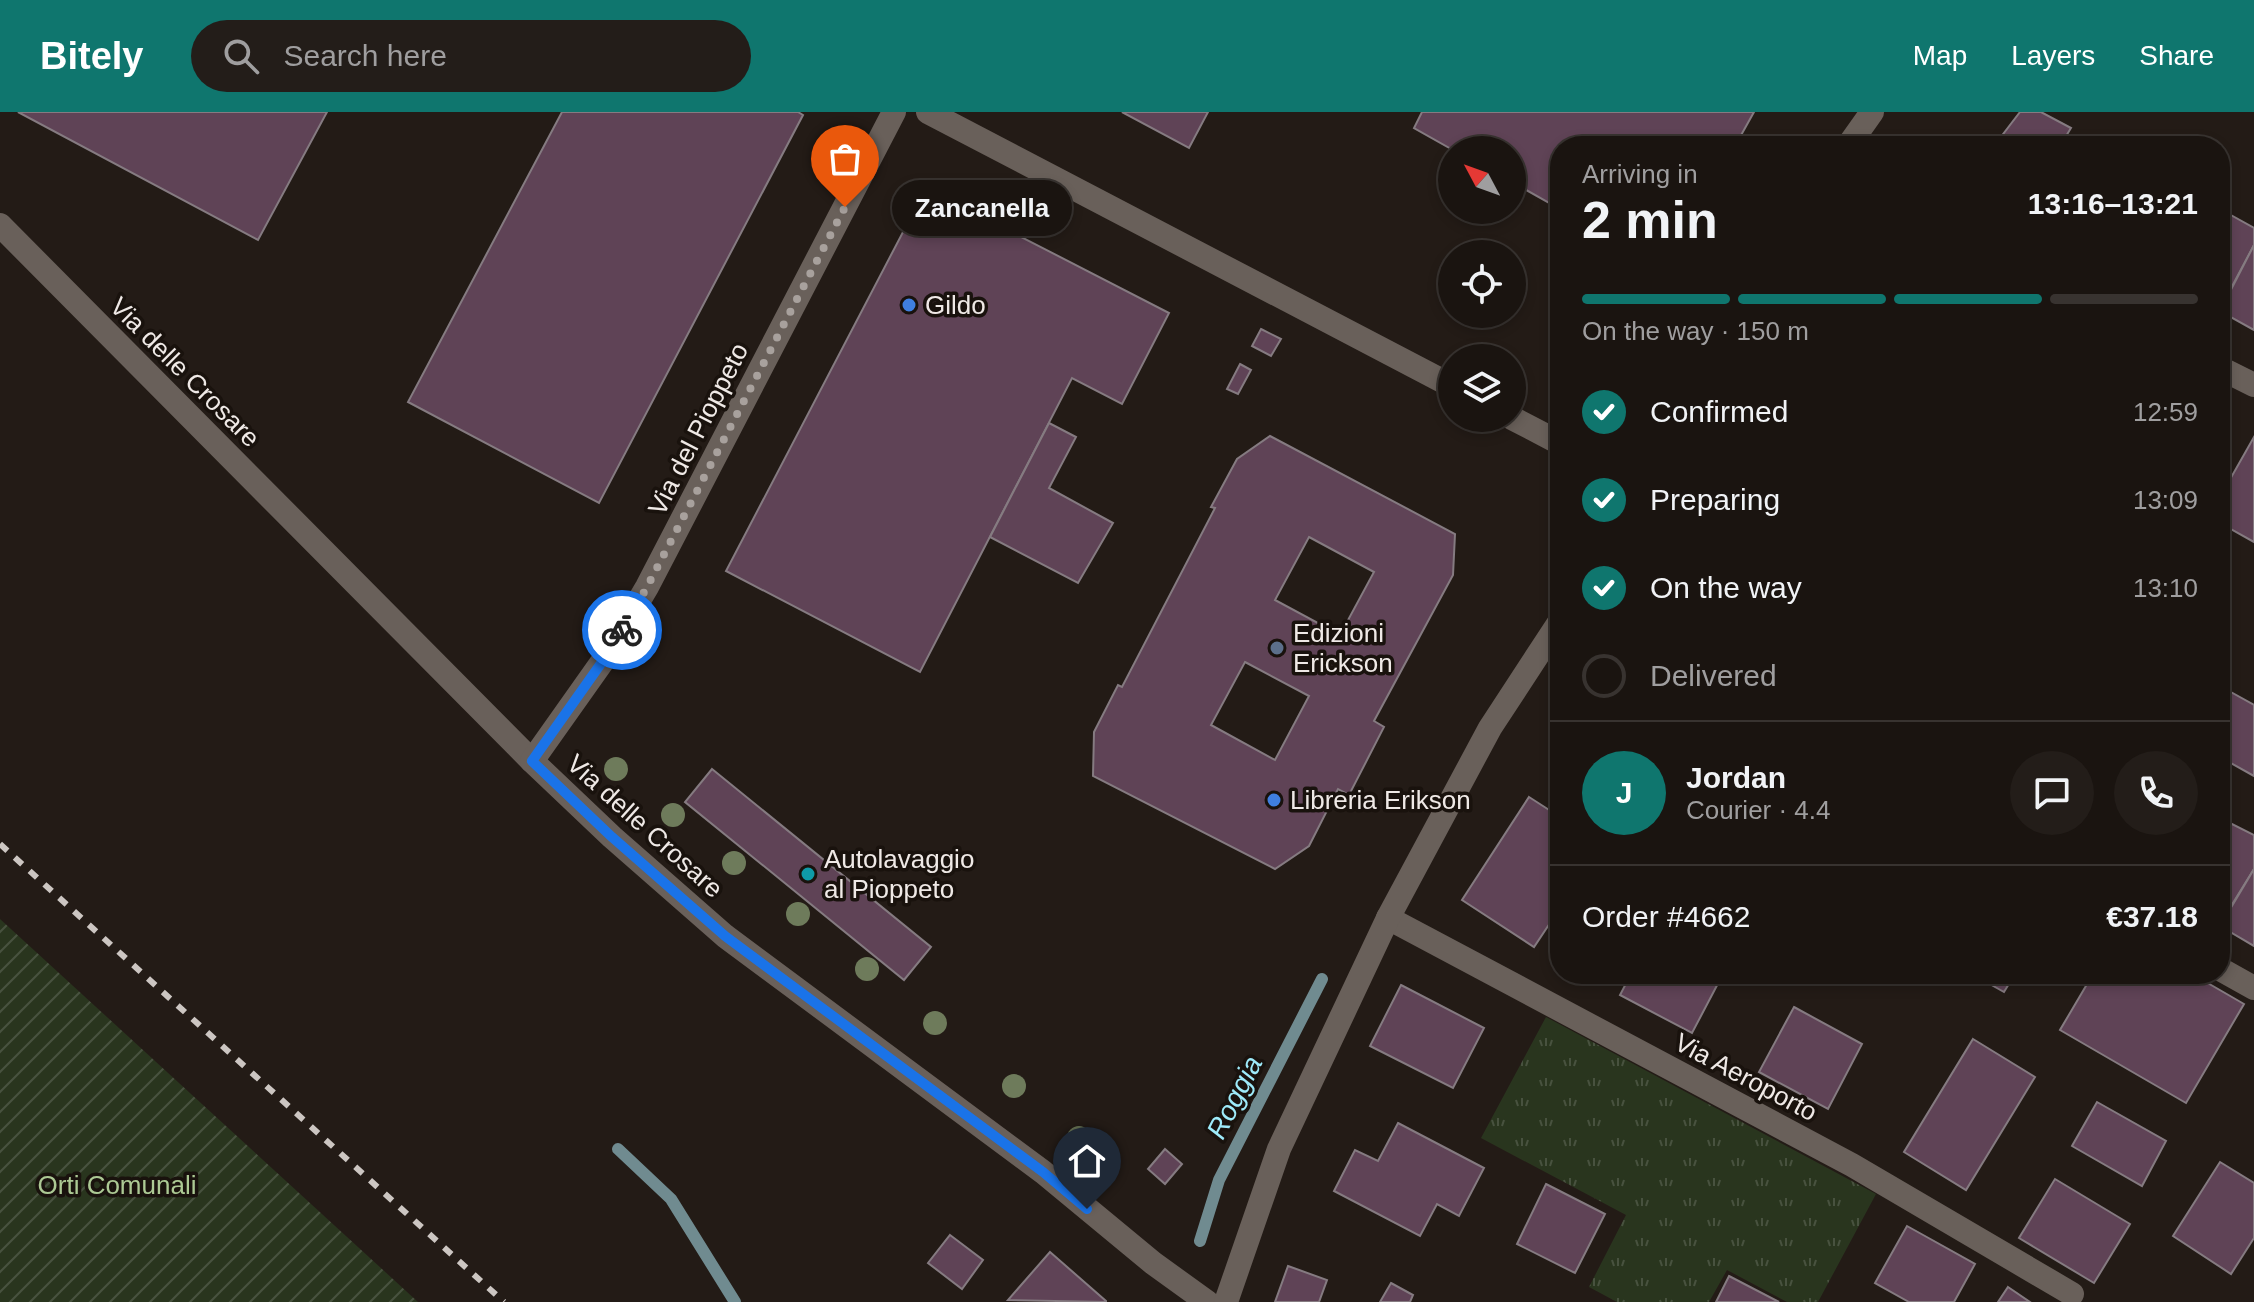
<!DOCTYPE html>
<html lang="en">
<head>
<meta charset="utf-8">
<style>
  :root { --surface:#1a1410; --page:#231d19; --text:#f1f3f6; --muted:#9f9e9f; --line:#383330; --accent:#0f766e }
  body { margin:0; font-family:Arial,sans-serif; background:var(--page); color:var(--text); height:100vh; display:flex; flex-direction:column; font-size:30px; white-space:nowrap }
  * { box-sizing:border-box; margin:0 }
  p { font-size:26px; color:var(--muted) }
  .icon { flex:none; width:44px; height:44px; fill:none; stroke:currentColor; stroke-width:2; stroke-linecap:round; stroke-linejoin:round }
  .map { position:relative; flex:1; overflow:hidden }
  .panel { position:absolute; left:1550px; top:24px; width:680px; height:848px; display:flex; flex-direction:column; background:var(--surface); border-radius:32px; box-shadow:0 4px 12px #0003,0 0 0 2px var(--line) }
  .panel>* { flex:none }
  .needle { width:52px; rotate:311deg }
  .buttons { position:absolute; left:1438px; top:24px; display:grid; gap:16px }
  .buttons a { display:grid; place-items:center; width:88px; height:88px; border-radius:50%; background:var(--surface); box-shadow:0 4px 12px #0003,0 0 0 2px var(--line); font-size:40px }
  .pin { position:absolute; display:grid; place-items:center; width:68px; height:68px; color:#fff; margin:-82px -34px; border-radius:50% 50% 50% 0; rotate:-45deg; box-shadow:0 0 8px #0007 }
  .pin .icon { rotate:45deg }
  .courier { position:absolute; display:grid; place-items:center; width:80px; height:80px; margin:-40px; border:6px solid #1a73e8; border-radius:50%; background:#fff; color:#222; box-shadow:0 2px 10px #0007 }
  .bubble { position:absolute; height:56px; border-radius:28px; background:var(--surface); box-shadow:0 4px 12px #0003,0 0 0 2px var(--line); font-size:26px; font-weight:700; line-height:56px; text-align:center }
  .overview em { font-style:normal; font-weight:700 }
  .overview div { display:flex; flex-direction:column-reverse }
  .overview { display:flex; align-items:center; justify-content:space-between; height:136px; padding:0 32px }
  h1 { font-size:52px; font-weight:700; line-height:60px }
  .bar { display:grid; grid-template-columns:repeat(4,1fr); gap:12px 8px; align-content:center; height:96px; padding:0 32px }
  .bar i { height:10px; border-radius:6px; background:var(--line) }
  .bar .selected { background:var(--accent) }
  .bar p { grid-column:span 4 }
  .line { display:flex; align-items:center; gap:20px; padding:0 32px; border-top:2px solid var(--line) }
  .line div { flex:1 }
  .round { display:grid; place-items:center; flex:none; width:84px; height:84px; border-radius:42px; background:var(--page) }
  ol { padding:0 32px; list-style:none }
  li { display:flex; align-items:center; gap:24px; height:88px }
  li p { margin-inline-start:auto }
  li .icon { padding:8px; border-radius:50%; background:var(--accent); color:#fff; stroke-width:4 }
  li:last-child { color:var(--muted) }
  li i { width:44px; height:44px; border:4px solid var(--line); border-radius:50% }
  header { display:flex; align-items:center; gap:48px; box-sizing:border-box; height:112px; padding:0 40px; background:var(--accent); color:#fff }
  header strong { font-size:38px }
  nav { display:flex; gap:44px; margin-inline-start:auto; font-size:28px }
  .search { width:560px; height:72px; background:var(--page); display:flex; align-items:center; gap:20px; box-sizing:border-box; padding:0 28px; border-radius:44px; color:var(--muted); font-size:30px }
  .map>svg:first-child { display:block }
  .grass { fill:url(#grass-tufts) }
  .garden { fill:url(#garden-furrows) }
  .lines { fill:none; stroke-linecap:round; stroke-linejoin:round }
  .stream { stroke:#708b90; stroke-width:12 }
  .building { fill:#5f4356; stroke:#857b81; stroke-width:2; fill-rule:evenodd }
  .minor { stroke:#69605a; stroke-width:24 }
  .rail { stroke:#ccc6c2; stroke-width:6; stroke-dasharray:10 10; stroke-linecap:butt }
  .tree { fill:#6e7b5b }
  .done { stroke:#a8a19d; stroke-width:8; stroke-dasharray:0 14.4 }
  .route { stroke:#1a73e8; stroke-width:10 }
  .shop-dot { fill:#3f7fe0; stroke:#19120d; stroke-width:3 }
  .service-dot { fill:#5c6f8a; stroke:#19120d; stroke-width:3 }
  .culture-dot { fill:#0f9aa8; stroke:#19120d; stroke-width:3 }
  .labels { text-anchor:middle; stroke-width:7; stroke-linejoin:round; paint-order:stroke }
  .poi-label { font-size:26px; fill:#efe9e6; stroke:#19120d; text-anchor:start }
  .street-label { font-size:26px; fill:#efe9e6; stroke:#19120d }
  .park-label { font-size:26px; fill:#acc994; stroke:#19120d }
  .water-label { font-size:28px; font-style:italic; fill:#9eebfa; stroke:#19120d }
</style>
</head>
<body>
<header>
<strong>Bitely</strong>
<div class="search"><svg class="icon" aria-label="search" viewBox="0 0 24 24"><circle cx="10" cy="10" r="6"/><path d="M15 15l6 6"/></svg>Search here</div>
<nav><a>Map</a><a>Layers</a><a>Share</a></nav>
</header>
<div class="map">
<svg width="2254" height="1190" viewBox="0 0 2254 1190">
  <defs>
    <pattern id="grass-tufts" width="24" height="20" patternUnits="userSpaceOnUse" patternTransform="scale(2)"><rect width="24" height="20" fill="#29351e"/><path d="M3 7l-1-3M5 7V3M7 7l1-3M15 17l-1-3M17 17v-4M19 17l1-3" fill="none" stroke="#48523f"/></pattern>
    <pattern id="garden-furrows" width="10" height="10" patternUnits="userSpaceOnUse" patternTransform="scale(2)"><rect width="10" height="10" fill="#29351e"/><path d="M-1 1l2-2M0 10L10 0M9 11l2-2" fill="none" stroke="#48523f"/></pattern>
  </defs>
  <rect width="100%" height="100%" fill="#231b16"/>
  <path class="grass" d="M1546 905 1876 1082 1818 1190H1787L1727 1158 1709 1190H1617L1589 1175 1626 1103 1481 1026Z"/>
  <path class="garden" d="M0 807 418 1190H0Z"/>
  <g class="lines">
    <g class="stream">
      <path d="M618 1037 671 1087 735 1190"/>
      <path d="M1200 1129 1219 1068 1322 867"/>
    </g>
  </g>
  <g class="building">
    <path d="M18 0H327L258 128Z"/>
    <path d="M562 0H798L803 3 599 391 408 290Z"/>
    <path d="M1122 0H1208L1189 36Z"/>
    <path d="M1422 0H1754L1735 34H1560V97L1512 70V38H1453L1414 16Z"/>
    <path d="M2020 0H2041L2071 16 2060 34H1994Z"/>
    <path d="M926 76 1169 201 1122 292 1072 266 920 560 726 459Z"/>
    <path d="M2220 97 2254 116V133L2220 197Z"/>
    <path d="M2254 133V218L2220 199Z"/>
    <path d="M1261 217 1281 227 1271 244 1252 234Z"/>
    <path d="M1240 252 1251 258 1238 282 1227 277Z"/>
    <path d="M1049 311 1076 325 1049 376 1113 411 1078 471 990 425Z"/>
    <path d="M1270 324 1455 422 1453 463 1374 609 1384 615 1349 683 1338 677 1309 734 1275 757 1093 664 1094 620 1118 573 1122 575 1215 396 1211 395 1237 347ZM1309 425 1374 460 1340 523 1275 488ZM1245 550 1309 584 1275 648 1211 613Z"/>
    <path d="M2254 325V430L2220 411V385Z"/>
    <path d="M2220 574 2254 593V664L2220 645Z"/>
    <path d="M712 657 931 835 904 868 685 690Z"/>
    <path d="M1529 685 1560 705V796L1534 835 1462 788Z"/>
    <path d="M2220 706 2254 723V757L2228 799 2220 795Z"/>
    <path d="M2254 757V834L2220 814Z"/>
    <path d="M1631 862H1723L1692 921 1620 883Z"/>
    <path d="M1972 862H2015L2004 880Z"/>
    <path d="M2093 862H2192L2244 892 2186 991 2060 918Z"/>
    <path d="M1401 873 1484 916 1453 976 1370 934Z"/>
    <path d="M1794 895 1862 932 1828 997 1759 960Z"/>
    <path d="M1973 927 2035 965 1966 1078 1904 1040Z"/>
    <path d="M2097 990 2166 1029 2142 1074 2072 1034Z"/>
    <path d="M1398 1011 1484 1056 1459 1104 1437 1092 1420 1124 1334 1079 1355 1038 1378 1049Z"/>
    <path d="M1165 1037 1182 1052 1165 1072 1148 1057Z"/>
    <path d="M2220 1050 2254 1071V1126L2231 1162 2173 1124Z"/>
    <path d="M2055 1067 2130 1112 2094 1171 2019 1126Z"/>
    <path d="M1546 1072 1605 1102 1575 1161 1517 1132Z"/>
    <path d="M1907 1114 1975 1152 1954 1190H1909L1875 1171Z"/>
    <path d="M950 1123 983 1148 962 1177 928 1151Z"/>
    <path d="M1050 1140 1106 1189V1190L1008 1188Z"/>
    <path d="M1288 1154 1327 1168 1319 1190H1275Z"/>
    <path d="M1729 1164 1779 1190H1716Z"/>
    <path d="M1391 1171 1413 1183 1410 1190H1380Z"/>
    <path d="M2008 1175 2030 1190H1998Z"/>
  </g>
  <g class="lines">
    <g class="minor">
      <path d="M928 0 1452 274"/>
      <path d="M1848 34 1872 0"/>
      <path d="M0 113 532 649 612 725 725 824 1043 1060 1153 1151 1207 1190"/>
      <path d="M2220 256 2254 273"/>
      <path d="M1512 306 1558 330"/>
      <path d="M532 649 607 543 647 475 894 0"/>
      <path d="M1388 806 1852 1053 2072 1182"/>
      <path d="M2220 857 2254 876"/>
      <path d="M1226 1190 1279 1037 1388 806 1490 616 1560 509"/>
    </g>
    <path class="rail" d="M0 732 504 1190"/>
  </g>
  <g class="tree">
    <circle cx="616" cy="657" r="12"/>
    <circle cx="673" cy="703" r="12"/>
    <circle cx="734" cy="751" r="12"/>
    <circle cx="798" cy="802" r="12"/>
    <circle cx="867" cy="857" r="12"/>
    <circle cx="935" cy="911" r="12"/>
    <circle cx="1014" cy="974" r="12"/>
    <circle cx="1079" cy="1026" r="12"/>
  </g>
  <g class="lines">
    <path class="done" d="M622 518 647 475 845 95"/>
    <path class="route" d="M622 518 607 543 532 649 612 725 725 824 1043 1060 1087 1097"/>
  </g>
  <g class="shop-dot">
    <circle cx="909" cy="193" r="8"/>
    <circle cx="1274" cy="688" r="8"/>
  </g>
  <circle class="service-dot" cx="1277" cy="536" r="8"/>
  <circle class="culture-dot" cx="808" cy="762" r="8"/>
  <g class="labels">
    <g class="poi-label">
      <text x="925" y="202">Gildo</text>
      <text x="1293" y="530">Edizioni<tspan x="1293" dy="30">Erickson</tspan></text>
      <text x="1290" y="697">Libreria Erikson</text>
      <text x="824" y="756">Autolavaggio<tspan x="824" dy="30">al Pioppeto</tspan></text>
    </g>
    <g class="street-label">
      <text transform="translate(185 260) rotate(45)" y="9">Via delle Crosare</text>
      <text transform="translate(698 317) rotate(-63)" y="9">Via del Pioppeto</text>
      <text transform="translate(645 714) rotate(42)" y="9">Via delle Crosare</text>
      <text transform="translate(1746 965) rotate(28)" y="9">Via Aeroporto</text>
    </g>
    <g class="park-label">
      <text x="117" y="1082">Orti Comunali</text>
    </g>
    <g class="water-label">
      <text transform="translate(1234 985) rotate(-63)" y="10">Roggia</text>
    </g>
  </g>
</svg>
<div class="buttons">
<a><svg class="needle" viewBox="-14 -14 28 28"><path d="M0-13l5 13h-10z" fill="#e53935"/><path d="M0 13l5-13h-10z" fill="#9f9e9f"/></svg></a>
<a><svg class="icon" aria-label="locate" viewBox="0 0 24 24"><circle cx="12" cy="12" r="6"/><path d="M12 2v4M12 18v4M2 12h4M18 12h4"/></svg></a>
<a><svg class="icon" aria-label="layers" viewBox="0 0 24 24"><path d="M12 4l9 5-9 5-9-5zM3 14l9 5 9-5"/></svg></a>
</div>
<div class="pin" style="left:845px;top:95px;background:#ea580c"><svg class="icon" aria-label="bag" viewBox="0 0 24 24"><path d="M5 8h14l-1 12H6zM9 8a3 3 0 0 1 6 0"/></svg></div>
<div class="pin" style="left:1087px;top:1097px;background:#1f2937"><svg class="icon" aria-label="home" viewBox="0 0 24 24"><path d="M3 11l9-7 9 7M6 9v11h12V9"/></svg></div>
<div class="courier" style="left:622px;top:518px"><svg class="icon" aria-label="bike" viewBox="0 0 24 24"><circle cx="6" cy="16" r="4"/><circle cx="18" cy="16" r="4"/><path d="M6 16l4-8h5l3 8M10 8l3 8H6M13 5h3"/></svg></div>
<div class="bubble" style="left:892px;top:68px;width:180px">Zancanella</div>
<section class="panel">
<div class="overview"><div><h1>2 min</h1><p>Arriving in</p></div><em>13:16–13:21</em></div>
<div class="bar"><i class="selected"></i><i class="selected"></i><i class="selected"></i><i></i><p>On the way · 150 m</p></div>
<ol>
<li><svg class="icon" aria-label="check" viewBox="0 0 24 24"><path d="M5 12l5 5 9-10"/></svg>Confirmed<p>12:59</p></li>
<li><svg class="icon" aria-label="check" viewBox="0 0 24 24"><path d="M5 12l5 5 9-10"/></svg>Preparing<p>13:09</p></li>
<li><svg class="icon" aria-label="check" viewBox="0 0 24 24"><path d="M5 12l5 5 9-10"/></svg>On the way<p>13:10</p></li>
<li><i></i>Delivered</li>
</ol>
<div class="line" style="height:144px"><b class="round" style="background:var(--accent);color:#fff">J</b><div><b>Jordan</b><p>Courier · 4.4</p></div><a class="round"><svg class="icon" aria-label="chat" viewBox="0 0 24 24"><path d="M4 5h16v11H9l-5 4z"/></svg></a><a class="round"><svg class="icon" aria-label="phone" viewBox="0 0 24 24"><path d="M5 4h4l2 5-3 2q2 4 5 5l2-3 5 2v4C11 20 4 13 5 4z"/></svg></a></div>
<div class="line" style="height:104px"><div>Order #4662</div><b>€37.18</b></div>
</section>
</div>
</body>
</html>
